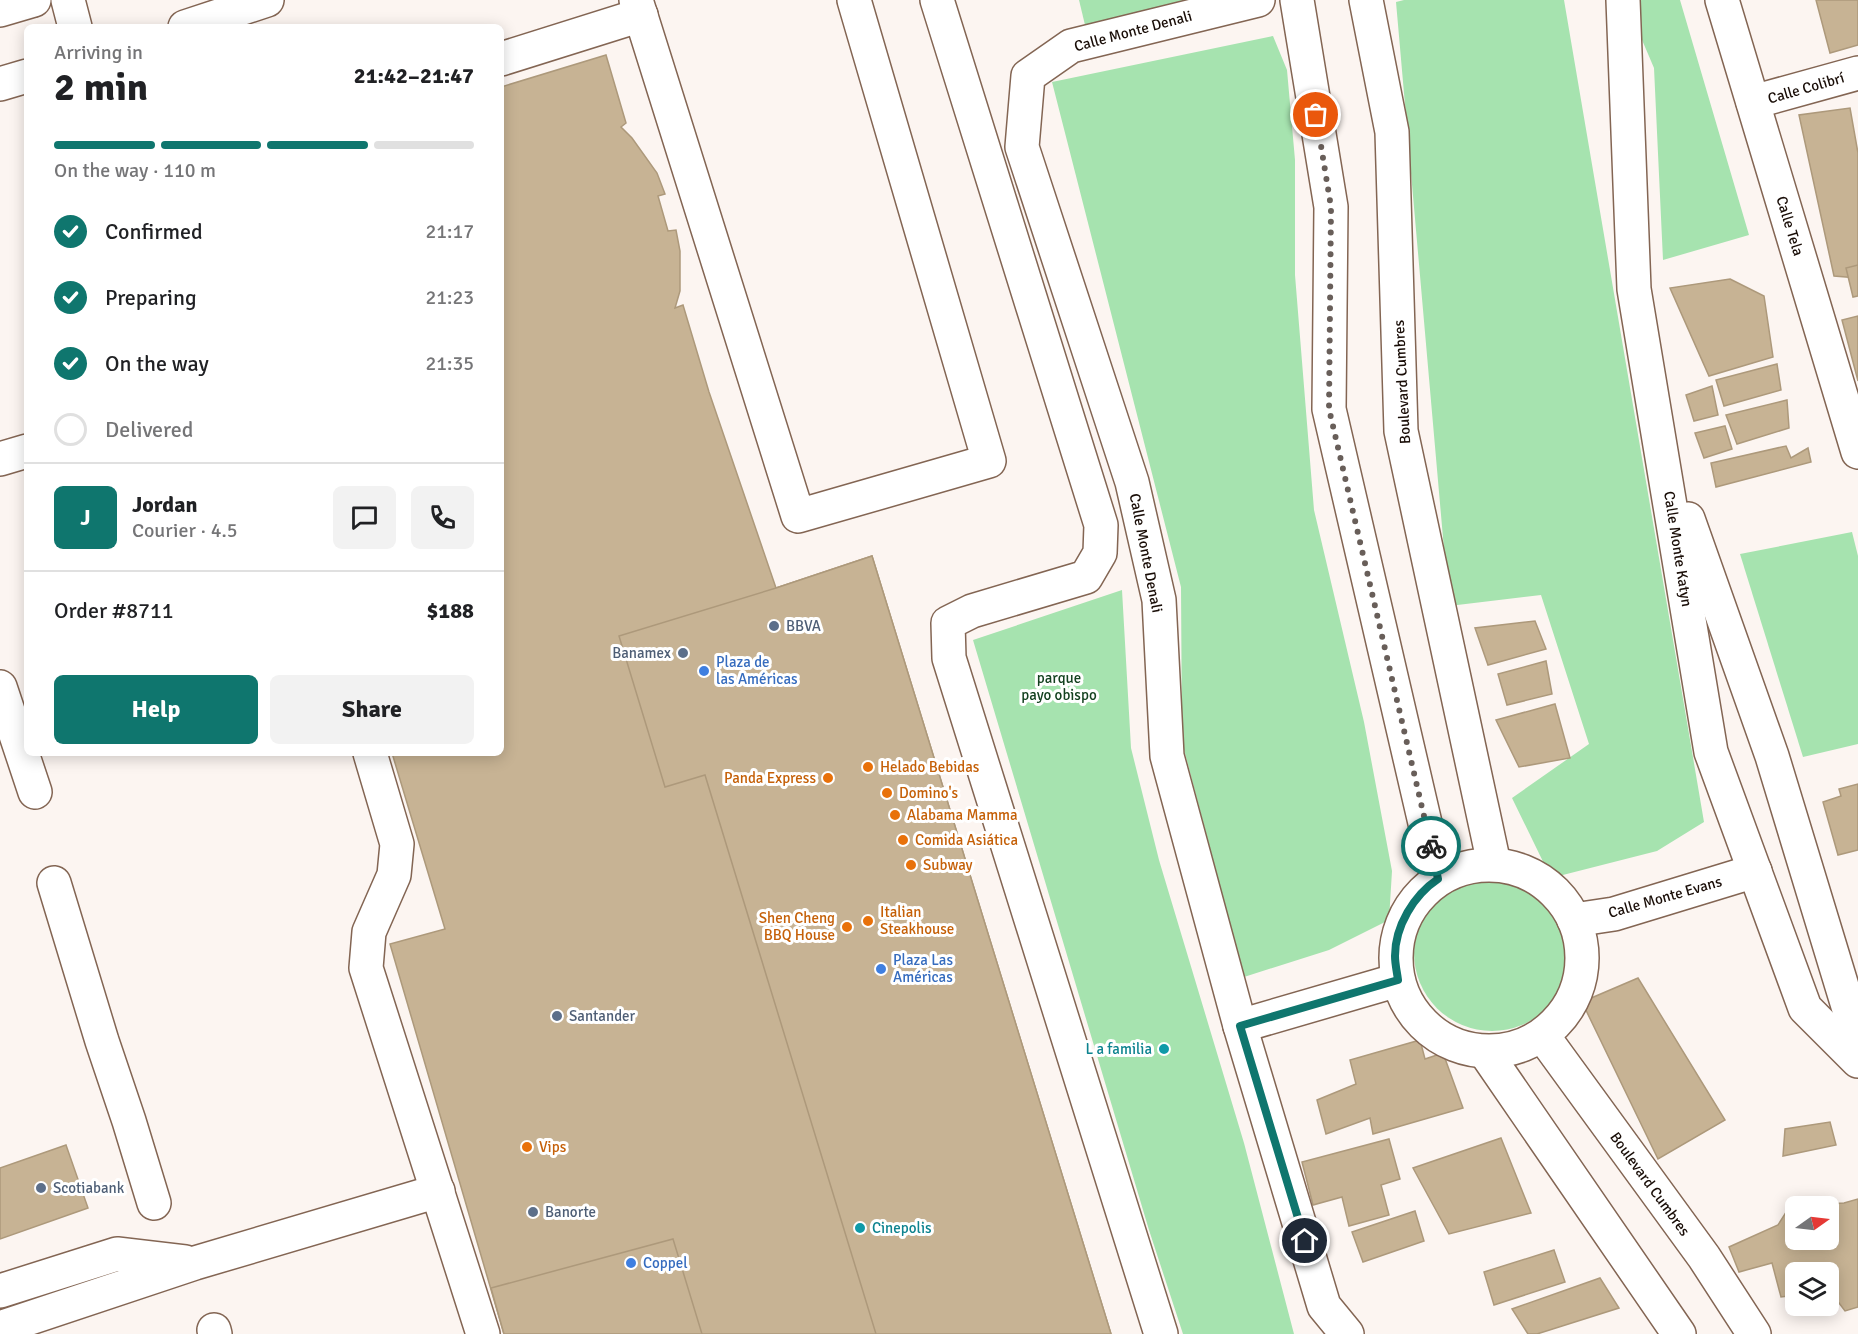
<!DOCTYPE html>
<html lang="en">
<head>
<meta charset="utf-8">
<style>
  :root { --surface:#fff; --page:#f2f2f2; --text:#202124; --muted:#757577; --line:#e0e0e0; --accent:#0f766e }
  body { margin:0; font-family:Signika,sans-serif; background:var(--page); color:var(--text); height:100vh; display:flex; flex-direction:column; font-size:22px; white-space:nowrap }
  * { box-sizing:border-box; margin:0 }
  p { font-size:20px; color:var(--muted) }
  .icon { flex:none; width:33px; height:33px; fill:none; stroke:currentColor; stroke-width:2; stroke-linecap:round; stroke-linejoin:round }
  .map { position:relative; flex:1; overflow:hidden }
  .details { position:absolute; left:24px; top:24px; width:480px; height:732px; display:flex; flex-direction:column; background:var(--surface); border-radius:9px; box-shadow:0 3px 15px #0003 }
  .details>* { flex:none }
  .needle { width:39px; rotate:76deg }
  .tools { position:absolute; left:1785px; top:1196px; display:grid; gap:12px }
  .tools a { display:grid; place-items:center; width:54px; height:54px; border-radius:9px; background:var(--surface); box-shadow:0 3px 15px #0003; font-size:30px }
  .pin { position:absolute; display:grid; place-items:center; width:51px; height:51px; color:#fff; margin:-26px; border:3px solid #fff; border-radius:50%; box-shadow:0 2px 6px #0007 }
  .courier { position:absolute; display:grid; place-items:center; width:60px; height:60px; margin:-30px; border:4px solid #0f766e; border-radius:50%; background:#fff; color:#222; box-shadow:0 2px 8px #0007 }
  .head em { font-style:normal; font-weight:800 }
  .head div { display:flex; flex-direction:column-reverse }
  .head { display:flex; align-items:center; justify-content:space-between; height:102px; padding:0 30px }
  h1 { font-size:39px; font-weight:800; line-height:45px }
  .bar { display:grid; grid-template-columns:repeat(4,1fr); gap:9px 6px; align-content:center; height:72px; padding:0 30px }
  .bar i { height:8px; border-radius:4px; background:var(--line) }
  .bar .selected { background:var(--accent) }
  .bar p { grid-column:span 4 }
  .line { display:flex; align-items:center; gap:15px; padding:0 30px; border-top:2px solid var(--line) }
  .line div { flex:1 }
  .round { display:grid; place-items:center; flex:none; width:63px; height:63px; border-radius:9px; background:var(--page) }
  ol { padding:0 30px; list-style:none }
  li { display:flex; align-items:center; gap:18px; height:66px }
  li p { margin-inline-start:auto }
  li .icon { padding:6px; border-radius:50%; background:var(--accent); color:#fff; stroke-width:4 }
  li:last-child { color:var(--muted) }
  li i { width:33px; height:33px; border:3px solid var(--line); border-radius:50% }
  .action { display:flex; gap:12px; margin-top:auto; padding:12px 30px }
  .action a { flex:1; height:69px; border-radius:9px; background:var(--accent); color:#fff; font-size:24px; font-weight:800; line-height:69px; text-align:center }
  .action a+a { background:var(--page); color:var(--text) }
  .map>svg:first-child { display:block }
  .green { fill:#a6e3af }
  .building { fill:#c7b394; stroke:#ad997b; stroke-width:1.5; fill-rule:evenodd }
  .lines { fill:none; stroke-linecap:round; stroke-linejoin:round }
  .minor-casing { stroke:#836553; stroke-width:36 }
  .minor { stroke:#fff; stroke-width:33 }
  .done { stroke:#685e59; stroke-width:6; stroke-dasharray:0 10.8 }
  .route { stroke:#0f766e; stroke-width:8 }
  .service-dot { fill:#5c6f8a; stroke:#fff; stroke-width:2 }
  .shop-dot { fill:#3f7fe0; stroke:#fff; stroke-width:2 }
  .food-dot { fill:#e8710a; stroke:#fff; stroke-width:2 }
  .culture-dot { fill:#0f9aa8; stroke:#fff; stroke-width:2 }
  .labels { text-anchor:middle; stroke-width:6; stroke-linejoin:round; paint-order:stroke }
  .street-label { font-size:15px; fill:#190d07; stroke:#fff }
  .service-label { font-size:15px; fill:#4e5e75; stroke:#fff; text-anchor:start }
  .shop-label { font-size:15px; fill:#366cbe; stroke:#fff; text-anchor:start }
  .park-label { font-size:15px; fill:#13411f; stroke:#fff }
  .food-label { font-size:15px; fill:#c56008; stroke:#fff; text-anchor:start }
  .culture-label { font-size:15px; fill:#0d838f; stroke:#fff; text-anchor:end }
</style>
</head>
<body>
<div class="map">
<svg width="1858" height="1334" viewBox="0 0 1858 1334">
  <rect width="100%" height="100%" fill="#fcf5f1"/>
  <g class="green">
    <path d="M1079 0H1203L1085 25Z"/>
    <path d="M1404 0H1564L1704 822 1657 851 1551 878 1512 798 1589 744 1541 595 1449 606 1396 2Z"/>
    <path d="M1625 0H1680L1749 235 1663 260 1654 68Z"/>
    <path d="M1273 36 1287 70 1295 160V275L1314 510 1364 722 1392 871 1389 920 1329 950 1244 977 1182 742 1181 587 1052 82Z"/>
    <path d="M1852 532 1858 556V744L1803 757 1740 554Z"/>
    <path d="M1122 590 1131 748 1159 860 1244 1143 1294 1334H1183L1149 1230 973 640Z"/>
    <circle cx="1492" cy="953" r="78"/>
  </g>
  <g class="building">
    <path d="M1816 0H1858V45L1830 53Z"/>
    <path d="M606 55 626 123 621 127 632 138 657 173 665 194 658 196 668 231 676 230 680 251V291L675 308 683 305 709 392 776 588 872 556 1111 1334H504L390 944 445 929 392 753H501V87Z"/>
    <path d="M1850 108 1858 153V278L1834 276 1799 115Z"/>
    <path d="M1858 265V296L1853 297 1846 268Z"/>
    <path d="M1730 279 1764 296 1773 357 1709 376 1670 288Z"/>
    <path d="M1858 316V381L1842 320Z"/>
    <path d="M1777 364 1781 390 1724 406 1716 380Z"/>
    <path d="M1712 386 1718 415 1694 421 1686 395Z"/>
    <path d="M1787 400 1789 428 1737 444 1726 415Z"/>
    <path d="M1725 426 1732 449 1704 458 1695 433Z"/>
    <path d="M1786 446 1791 458 1808 448 1811 462 1716 487 1711 463Z"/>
    <path d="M872 556 1111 1334H876L705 775 665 787 619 636 776 588Z"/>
    <path d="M1535 621 1546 649 1488 665 1475 628Z"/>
    <path d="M1546 661 1552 694 1507 705 1498 674Z"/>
    <path d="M1555 704 1570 758 1519 767 1496 720Z"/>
    <path d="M1858 784V850L1838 855 1823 802 1841 796 1839 789Z"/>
    <path d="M1638 978 1725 1120 1658 1159 1582 1002Z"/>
    <path d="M1420 1040 1425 1059 1443 1053 1463 1108 1373 1134 1370 1118 1326 1134 1317 1100 1356 1084 1350 1060Z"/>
    <path d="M1830 1122 1836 1145 1783 1156 1785 1129Z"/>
    <path d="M1501 1138 1531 1213 1449 1234 1413 1168Z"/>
    <path d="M1389 1139 1400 1179 1381 1185 1389 1215 1349 1226 1342 1197 1313 1205 1302 1162Z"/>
    <path d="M66 1145 88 1208 0 1239V1168Z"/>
    <path d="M1858 1199V1307L1845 1311 1836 1299 1828 1298V1272H1796V1295L1781 1297 1772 1263 1739 1272 1729 1247 1778 1225 1790 1206 1844 1203ZM1796 1206H1828V1239H1796Z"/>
    <path d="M1415 1211 1424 1241 1363 1262 1352 1232Z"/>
    <path d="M673 1239 702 1334H504L491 1288Z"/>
    <path d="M1554 1250 1565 1282 1494 1305 1484 1272Z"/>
    <path d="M1600 1278 1619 1308 1537 1334H1528L1512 1309Z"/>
  </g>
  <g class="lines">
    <g class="minor-casing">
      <g id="minor">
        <path d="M68 0 75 27"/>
        <path d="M636 0 798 516 989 461 854 0"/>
        <path d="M937 0 1101 525 1100 553 1086 577 972 611 948 623 949 658 1161 1334"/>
        <path d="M1258 0 1071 46 1028 76 1022 147 1132 482 1159 600 1167 756 1240 1026 1324 1306 1347 1334"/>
        <path d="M1297 0 1331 207 1329 409 1438 879"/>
        <path d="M1366 0 1392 132 1401 431 1494 864"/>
        <path d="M1623 0 1634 289 1711 752 1805 1008 1858 1061"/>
        <path d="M1722 0 1858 452"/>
        <path d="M0 10 34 0"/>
        <path d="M185 27 267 0"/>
        <path d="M501 59 641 15"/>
        <path d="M0 84 27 76"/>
        <path d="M1753 102 1858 73"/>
        <path d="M0 459 27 451"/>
        <path d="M1688 519 1772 756 1858 1039"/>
        <path d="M0 687 35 792"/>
        <path d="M370 753 397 844 394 875 369 932 366 968 483 1334"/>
        <circle cx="1489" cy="958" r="93"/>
        <path d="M54 883 102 1041 129 1121 154 1203"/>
        <path d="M1574 920 1614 914 1755 871"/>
        <path d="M1240 1026 1398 980"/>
        <path d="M1543 1036 1704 1257 1754 1334"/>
        <path d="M1485 1052 1679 1334"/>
        <path d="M0 1291 117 1254 185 1262"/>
        <path d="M0 1328 195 1263 438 1191"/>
        <path d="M214 1330 215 1334"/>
      </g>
    </g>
    <use href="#minor" class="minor"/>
  </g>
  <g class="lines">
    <path class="done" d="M1316 115 1331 207 1329 409 1431 846"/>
    <path class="route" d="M1305 1241 1240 1026 1398 980C1397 972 1395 964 1395 956 1395 926 1414 895 1438 879L1431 846"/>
  </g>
  <g class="service-dot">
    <circle cx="774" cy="626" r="6"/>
    <circle cx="683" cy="653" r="6"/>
    <circle cx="557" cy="1016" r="6"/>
    <circle cx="41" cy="1188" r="6"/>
    <circle cx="533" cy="1212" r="6"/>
  </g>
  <g class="shop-dot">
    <circle cx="704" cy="671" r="6"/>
    <circle cx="881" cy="969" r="6"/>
    <circle cx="631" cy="1263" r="6"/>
  </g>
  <g class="food-dot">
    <circle cx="868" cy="767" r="6"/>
    <circle cx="828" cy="778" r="6"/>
    <circle cx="887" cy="793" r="6"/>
    <circle cx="895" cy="815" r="6"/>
    <circle cx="903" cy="840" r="6"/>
    <circle cx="911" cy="865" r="6"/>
    <circle cx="868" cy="921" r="6"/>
    <circle cx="847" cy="927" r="6"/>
    <circle cx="527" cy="1147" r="6"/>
  </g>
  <g class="culture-dot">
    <circle cx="1164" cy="1049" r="6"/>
    <circle cx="860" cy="1228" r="6"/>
  </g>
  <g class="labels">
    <g class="street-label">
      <text transform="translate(1133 31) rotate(-15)" y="5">Calle Monte Denali</text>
      <text transform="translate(1806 88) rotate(-16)" y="5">Calle Colibrí</text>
      <text transform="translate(1790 226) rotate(73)" y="5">Calle Tela</text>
      <text transform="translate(1402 382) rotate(-93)" y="5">Boulevard Cumbres</text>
      <text transform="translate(1678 549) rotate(81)" y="5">Calle Monte Katyn</text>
      <text transform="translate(1146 553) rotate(79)" y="5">Calle Monte Denali</text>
      <text transform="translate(1665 897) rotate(-16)" y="5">Calle Monte Evans</text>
      <text transform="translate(1650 1184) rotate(54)" y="5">Boulevard Cumbres</text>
    </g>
    <g class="service-label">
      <text x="786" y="631">BBVA</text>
      <text x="671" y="658" text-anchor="end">Banamex</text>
      <text x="569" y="1021">Santander</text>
      <text x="53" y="1193">Scotiabank</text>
      <text x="545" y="1217">Banorte</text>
    </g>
    <g class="shop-label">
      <text x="716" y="667">Plaza de<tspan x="716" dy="17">las Américas</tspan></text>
      <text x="893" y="965">Plaza Las<tspan x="893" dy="17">Américas</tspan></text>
      <text x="643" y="1268">Coppel</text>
    </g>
    <g class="park-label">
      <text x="1059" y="683">parque<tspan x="1059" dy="17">payo obispo</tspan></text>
    </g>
    <g class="food-label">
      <text x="880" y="772">Helado Bebidas</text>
      <text x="816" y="783" text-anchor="end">Panda Express</text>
      <text x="899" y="798">Domino's</text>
      <text x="907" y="820">Alabama Mamma</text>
      <text x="915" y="845">Comida Asiática</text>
      <text x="923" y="870">Subway</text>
      <text x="880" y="917">Italian<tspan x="880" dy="17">Steakhouse</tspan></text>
      <text x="835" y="923" text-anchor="end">Shen Cheng<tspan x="835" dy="17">BBQ House</tspan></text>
      <text x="539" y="1152">Vips</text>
    </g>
    <g class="culture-label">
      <text x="1152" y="1054">L a familia</text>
      <text x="872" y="1233" text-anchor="start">Cinepolis</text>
    </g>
  </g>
</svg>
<div class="tools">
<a><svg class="needle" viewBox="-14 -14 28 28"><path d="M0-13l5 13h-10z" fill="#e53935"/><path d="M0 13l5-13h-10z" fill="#757577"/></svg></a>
<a><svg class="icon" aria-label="layers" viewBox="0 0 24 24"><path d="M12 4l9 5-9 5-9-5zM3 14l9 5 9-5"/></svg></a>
</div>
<div class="pin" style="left:1316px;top:115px;background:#ea580c"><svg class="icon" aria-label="bag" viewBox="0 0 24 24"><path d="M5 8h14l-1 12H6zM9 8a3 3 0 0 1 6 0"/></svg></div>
<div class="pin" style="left:1305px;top:1241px;background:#1f2937"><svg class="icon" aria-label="home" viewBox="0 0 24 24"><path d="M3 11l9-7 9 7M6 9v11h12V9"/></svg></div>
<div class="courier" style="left:1431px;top:846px"><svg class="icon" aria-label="bike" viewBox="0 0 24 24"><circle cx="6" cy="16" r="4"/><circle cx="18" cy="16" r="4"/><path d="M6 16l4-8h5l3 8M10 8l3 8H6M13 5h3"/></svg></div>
<section class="details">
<div class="head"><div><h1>2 min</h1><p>Arriving in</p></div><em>21:42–21:47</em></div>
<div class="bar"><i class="selected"></i><i class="selected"></i><i class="selected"></i><i></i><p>On the way · 110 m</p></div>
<ol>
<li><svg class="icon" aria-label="check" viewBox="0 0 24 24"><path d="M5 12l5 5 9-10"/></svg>Confirmed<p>21:17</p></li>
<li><svg class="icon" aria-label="check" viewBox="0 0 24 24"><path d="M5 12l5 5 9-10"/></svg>Preparing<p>21:23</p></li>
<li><svg class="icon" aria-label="check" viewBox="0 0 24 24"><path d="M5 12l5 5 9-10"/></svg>On the way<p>21:35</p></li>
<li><i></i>Delivered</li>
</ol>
<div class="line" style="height:108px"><b class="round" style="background:var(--accent);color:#fff">J</b><div><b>Jordan</b><p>Courier · 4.5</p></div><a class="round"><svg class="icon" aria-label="chat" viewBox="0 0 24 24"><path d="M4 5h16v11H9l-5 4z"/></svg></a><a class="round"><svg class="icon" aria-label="phone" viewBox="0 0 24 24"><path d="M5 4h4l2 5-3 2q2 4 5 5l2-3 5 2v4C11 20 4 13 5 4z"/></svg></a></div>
<div class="line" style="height:78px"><div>Order #8711</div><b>$188</b></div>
<div class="action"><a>Help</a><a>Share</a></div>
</section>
</div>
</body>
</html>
